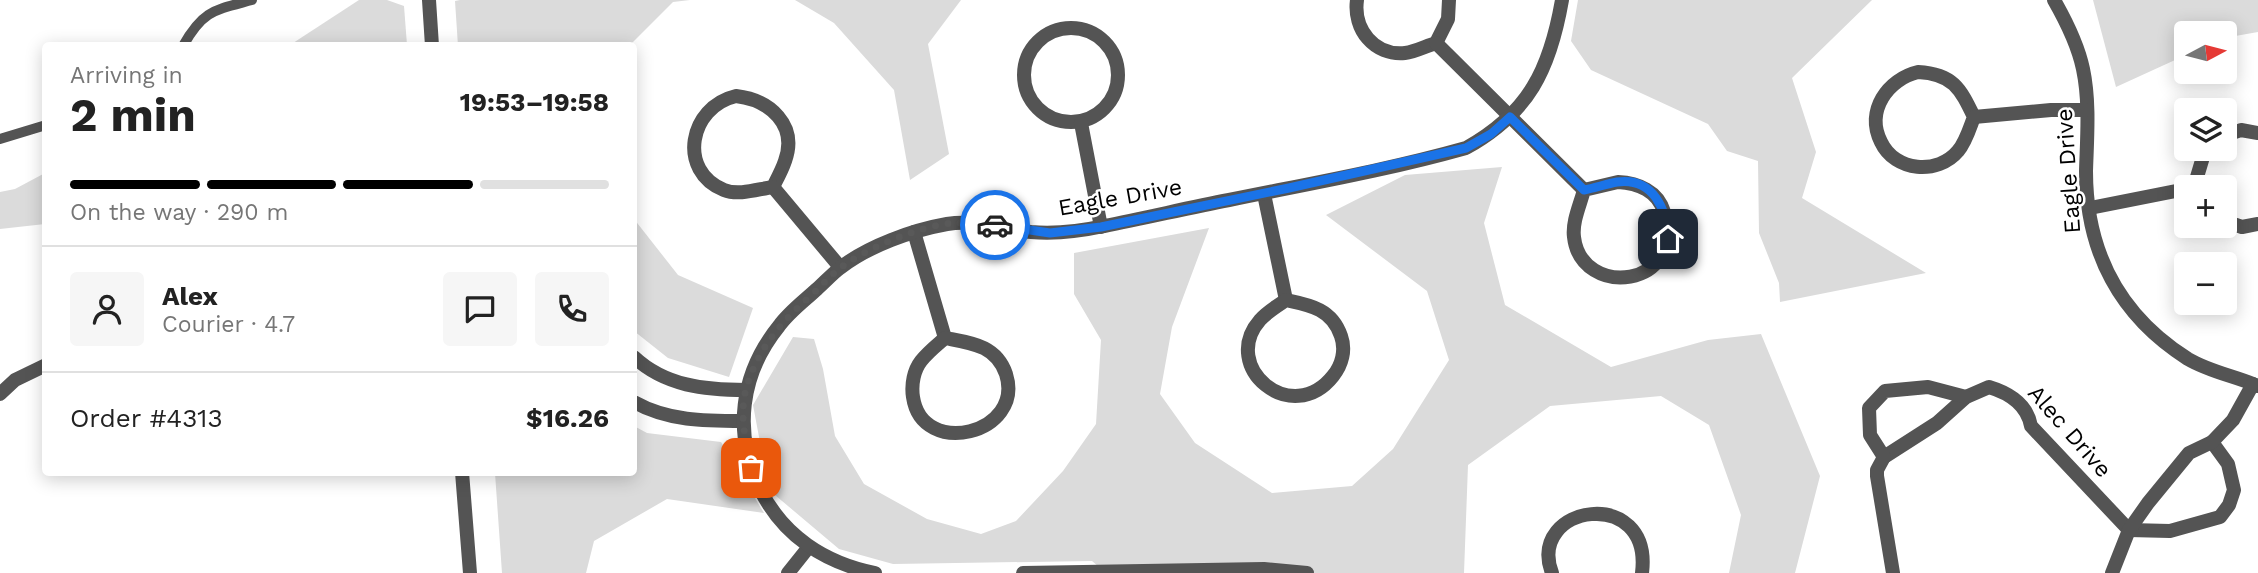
<!DOCTYPE html>
<html lang="en">
<head>
<meta charset="utf-8">
<style>
  :root { --surface:#fff; --page:#f6f6f6; --text:#222; --muted:#767676; --line:#e0e0e0; --accent:#000 }
  body { margin:0; font-family:"Work Sans",sans-serif; background:var(--page); color:var(--text); height:100vh; display:flex; flex-direction:column; font-size:26px; white-space:nowrap }
  * { box-sizing:border-box; margin:0 }
  p { font-size:23px; color:var(--muted) }
  .icon { flex:none; width:38px; height:38px; fill:none; stroke:currentColor; stroke-width:2; stroke-linecap:round; stroke-linejoin:round }
  .map { position:relative; flex:1; overflow:hidden }
  .details { position:absolute; left:42px; top:42px; width:595px; height:434px; display:flex; flex-direction:column; background:var(--surface); border-radius:7px; box-shadow:0 4px 18px #0003 }
  .details>* { flex:none }
  .needle { width:46px; rotate:83deg }
  .buttons { position:absolute; left:2174px; top:21px; display:grid; gap:14px }
  .buttons a { display:grid; place-items:center; width:63px; height:63px; border-radius:7px; background:var(--surface); box-shadow:0 4px 18px #0003; font-size:35px }
  .pin { position:absolute; display:grid; place-items:center; width:60px; height:60px; color:#fff; margin:-30px; border-radius:14px; box-shadow:0 4px 10px #0006 }
  .courier { position:absolute; display:grid; place-items:center; width:70px; height:70px; margin:-35px; border:5px solid #1a73e8; border-radius:50%; background:#fff; color:#222; box-shadow:0 2px 9px #0007 }
  .summary em { font-style:normal; font-weight:700 }
  .summary div { display:flex; flex-direction:column-reverse }
  .summary { display:flex; align-items:center; justify-content:space-between; height:119px; padding:0 28px }
  h1 { font-size:46px; font-weight:700; line-height:52px }
  .bar { display:grid; grid-template-columns:repeat(4,1fr); gap:10px 7px; align-content:center; height:84px; padding:0 28px }
  .bar i { height:9px; border-radius:5px; background:var(--line) }
  .bar .current { background:var(--accent) }
  .bar p { grid-column:span 4 }
  .line { display:flex; align-items:center; gap:18px; padding:0 28px; border-top:2px solid var(--line) }
  .line div { flex:1 }
  .round { display:grid; place-items:center; flex:none; width:74px; height:74px; border-radius:7px; background:var(--page) }
  .map>svg:first-child { display:block }
  .green { fill:#dbdbdb }
  .lines { fill:none; stroke-linecap:round; stroke-linejoin:round }
  .service { stroke:#545454; stroke-width:10 }
  .minor { stroke:#545454; stroke-width:14 }
  .tertiary { stroke:#545454; stroke-width:14 }
  .done { stroke:#595959; stroke-width:7; stroke-dasharray:0 12.6 }
  .route { stroke:#1a73e8; stroke-width:9 }
  .labels { text-anchor:middle; stroke-width:5; stroke-linejoin:round; paint-order:stroke }
  .street-label { font-size:23px; fill:#000; stroke:#fff }
</style>
</head>
<body>
<div class="map">
<svg width="2258" height="573" viewBox="0 0 2258 573">
  <rect width="100%" height="100%" fill="#fff"/>
  <g class="green">
    <path d="M359 0H387L404 6 407 45H290Z"/>
    <path d="M460 0H690L673 2 630 45 458 46 455 1Z"/>
    <path d="M795 0H961L928 44 949 154 910 180 894 90 834 23Z"/>
    <path d="M1578 0H1872L1792 78 1816 152 1802 198 1926 273 1780 302 1779 283 1759 233 1758 161 1727 151 1708 124 1591 70 1571 41Z"/>
    <path d="M2093 0H2258V32L2224 38V33H2186V55L2116 87Z"/>
    <path d="M1502 167 1484 223 1505 305 1611 367 1708 340 1761 334 1820 476 1795 573H1729L1741 515 1709 425 1661 396 1550 406 1468 465 1464 573H1106L1092 561 893 564 839 549 769 490 753 405 793 337 814 339 823 369 835 436 864 484 927 519 981 534 1016 521 1063 471 1096 424 1101 340 1074 294V253L1209 228 1172 327 1160 394 1195 443 1272 493 1352 486 1393 449 1449 360 1427 291 1326 215 1405 175Z"/>
    <path d="M45 173V224L0 229V192L15 189Z"/>
    <path d="M634 219 678 275 753 308 729 377 668 358 634 331Z"/>
    <path d="M634 426 647 433 721 442 764 513 667 499 594 541 586 573H502L495 473 634 472Z"/>
  </g>
  <g class="lines">
    <g class="service">
      <path d="M183 46C203 10 215 10 252 0"/>
      <path d="M0 139 46 125"/>
    </g>
    <g class="minor">
      <path d="M1357 0C1353 29 1374 56 1405 53 1415 52 1426 46 1436 43L1448 19 1449 0"/>
      <path d="M2054 0C2066 21 2078 45 2083 69 2090 102 2087 138 2086 171 2086 252 2120 316 2188 359 2210 372 2235 376 2258 386"/>
      <circle cx="1071" cy="75" r="47"/>
      <path d="M1436 43 1584 190"/>
      <path d="M1918 72C1953 74 1960 88 1974 117 1970 127 1966 142 1958 151 1938 175 1895 172 1881 142 1865 111 1888 79 1918 72Z"/>
      <path d="M736 96C770 100 798 125 785 161 782 170 777 179 773 187 758 189 739 196 724 190 677 171 689 107 736 96Z"/>
      <path d="M1974 117 2051 110H2087"/>
      <path d="M1081 123 1101 227"/>
      <path d="M2224 136 2241 130 2258 133"/>
      <path d="M1618 182C1638 183 1658 191 1664 212 1687 289 1581 299 1574 237 1572 222 1580 205 1584 190Z"/>
      <path d="M773 187 840 267"/>
      <path d="M2194 187 2203 157 2207 149"/>
      <path d="M1264 194 1286 300"/>
      <path d="M2090 208 2186 189"/>
      <path d="M2224 221 2242 227 2258 224"/>
      <path d="M914 232 945 338"/>
      <path d="M1286 300C1310 305 1332 309 1341 336 1346 350 1342 365 1333 376 1292 428 1219 367 1260 320 1267 312 1277 306 1286 300Z"/>
      <path d="M945 338C971 343 996 345 1006 374 1025 434 922 459 913 397 911 384 914 370 921 361 928 352 937 345 945 338Z"/>
      <path d="M634 357C665 386 705 390 746 390"/>
      <path d="M0 394 15 380 46 365"/>
      <path d="M634 402C668 421 704 421 743 421"/>
      <path d="M1884 457 1937 423 1966 397 1989 387C2009 393 2027 404 2031 426L2129 530 2170 531 2220 517 2229 505 2234 490 2228 464 2212 442"/>
      <path d="M788 573 808 548"/>
      <path d="M875 573C825 563 783 536 760 489 733 433 740 374 779 326 789 312 804 301 817 289 825 282 832 274 840 268 868 246 913 230 947 224 975 219 1003 229 1031 232 1055 234 1081 231 1104 226 1146 218 1187 208 1229 200 1308 184 1388 170 1466 148 1529 113 1550 69 1562 0"/>
      <path d="M1023 573 1264 569 1307 573"/>
      <path d="M1552 573C1526 504 1653 485 1642 573"/>
      <path d="M1893 573 1877 476V470L1884 457 1870 435 1869 408 1885 391 1928 387 1966 397"/>
      <path d="M2112 573 2129 530 2148 503 2189 453 2212 442 2233 420 2253 384"/>
    </g>
    <g class="tertiary">
      <path d="M429 0 432 46"/>
      <path d="M462 472 470 573"/>
    </g>
  </g>
  <g class="lines">
    <path class="done" d="M751 468C746 443 739 415 746 389 758 347 784 319 816 291 824 283 831 275 839 269 862 250 922 225 952 223 966 223 981 224 995 225"/>
    <path class="route" d="M995 225 1050 233 1101 227 1289 188 1466 148 1491 134 1510 117 1584 190C1595 188 1606 184 1617 182 1653 177 1667 209 1668 239"/>
  </g>
  <g class="labels">
    <g class="street-label">
      <text transform="translate(2068 171) rotate(-94)" y="8">Eagle Drive</text>
      <text transform="translate(1120 197) rotate(-10)" y="8">Eagle Drive</text>
      <text transform="translate(2070 431) rotate(49)" y="8">Alec Drive</text>
    </g>
  </g>
</svg>
<div class="buttons">
<a><svg class="needle" viewBox="-14 -14 28 28"><path d="M0-13l5 13h-10z" fill="#e53935"/><path d="M0 13l5-13h-10z" fill="#767676"/></svg></a>
<a><svg class="icon" aria-label="layers" viewBox="0 0 24 24"><path d="M12 4l9 5-9 5-9-5zM3 14l9 5 9-5"/></svg></a>
<a>+</a>
<a>−</a>
</div>
<div class="pin" style="left:751px;top:468px;background:#ea580c"><svg class="icon" aria-label="bag" viewBox="0 0 24 24"><path d="M5 8h14l-1 12H6zM9 8a3 3 0 0 1 6 0"/></svg></div>
<div class="pin" style="left:1668px;top:239px;background:#1f2937"><svg class="icon" aria-label="home" viewBox="0 0 24 24"><path d="M3 11l9-7 9 7M6 9v11h12V9"/></svg></div>
<div class="courier" style="left:995px;top:225px"><svg class="icon" aria-label="car" viewBox="0 0 24 24"><path d="M5 17H2v-5l4-1 3-4h7l3 4 3 1v5h-3M9 17h6M6 11h13"/><circle cx="7" cy="17" r="2"/><circle cx="17" cy="17" r="2"/></svg></div>
<section class="details">
<div class="summary"><div><h1>2 min</h1><p>Arriving in</p></div><em>19:53–19:58</em></div>
<div class="bar"><i class="current"></i><i class="current"></i><i class="current"></i><i></i><p>On the way · 290 m</p></div>
<div class="line" style="height:126px"><a class="round"><svg class="icon" aria-label="person" viewBox="0 0 24 24"><circle cx="12" cy="8" r="4"/><path d="M4 21q1-7 8-7t8 7"/></svg></a><div><b>Alex</b><p>Courier · 4.7</p></div><a class="round"><svg class="icon" aria-label="chat" viewBox="0 0 24 24"><path d="M4 5h16v11H9l-5 4z"/></svg></a><a class="round"><svg class="icon" aria-label="phone" viewBox="0 0 24 24"><path d="M5 4h4l2 5-3 2q2 4 5 5l2-3 5 2v4C11 20 4 13 5 4z"/></svg></a></div>
<div class="line" style="height:91px"><div>Order #4313</div><b>$16.26</b></div>
</section>
</div>
</body>
</html>
